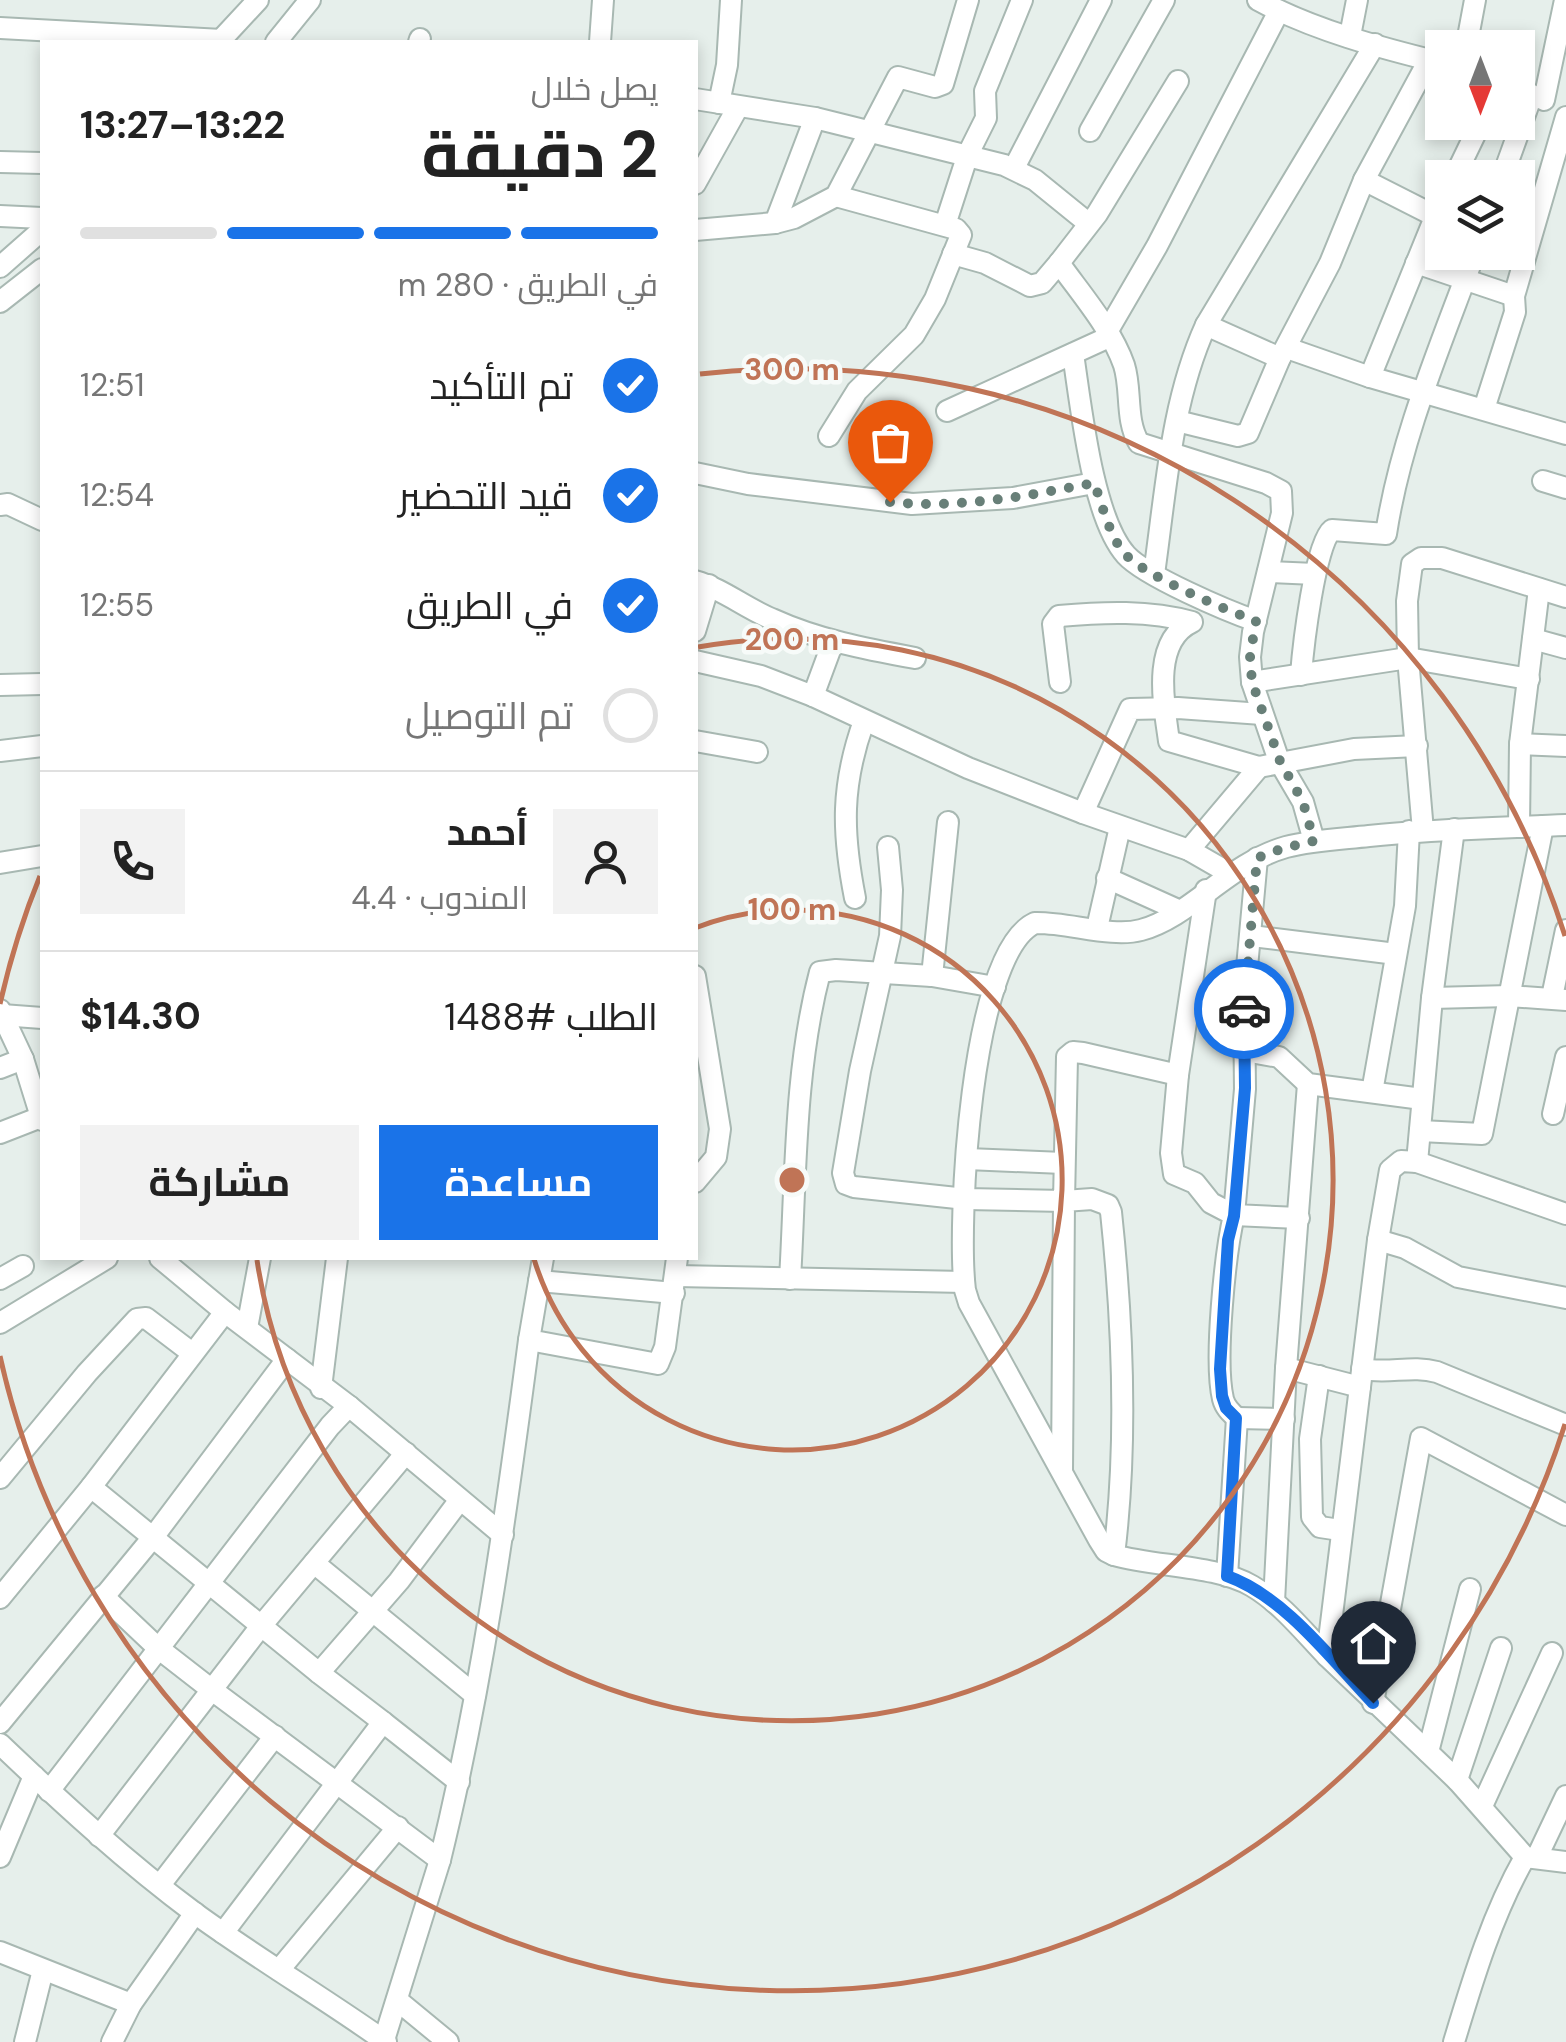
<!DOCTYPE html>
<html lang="ar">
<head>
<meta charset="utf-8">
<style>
  :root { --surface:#fff; --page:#f2f2f2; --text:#222; --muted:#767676; --line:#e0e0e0; --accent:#1a73e8 }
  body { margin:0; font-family:"DM Sans",Cairo,sans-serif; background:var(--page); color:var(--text); direction:rtl; height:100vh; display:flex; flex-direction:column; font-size:38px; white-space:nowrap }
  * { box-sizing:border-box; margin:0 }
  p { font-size:32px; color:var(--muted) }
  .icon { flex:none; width:55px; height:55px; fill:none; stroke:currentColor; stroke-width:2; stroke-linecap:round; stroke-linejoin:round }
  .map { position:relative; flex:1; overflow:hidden; direction:ltr }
  .details { position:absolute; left:40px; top:40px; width:658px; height:1220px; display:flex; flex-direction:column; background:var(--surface); border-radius:0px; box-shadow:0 5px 15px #0003; direction:rtl }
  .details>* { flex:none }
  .needle { width:65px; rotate:180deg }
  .buttons { position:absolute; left:1425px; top:30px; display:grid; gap:20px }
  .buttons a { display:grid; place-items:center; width:110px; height:110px; border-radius:0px; background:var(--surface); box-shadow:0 5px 15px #0003; font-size:50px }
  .pin { position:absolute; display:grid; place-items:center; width:85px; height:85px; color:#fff; margin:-102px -42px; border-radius:50% 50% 50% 0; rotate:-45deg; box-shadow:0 0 10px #0007 }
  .pin .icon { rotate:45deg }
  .courier { position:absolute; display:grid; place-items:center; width:100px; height:100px; margin:-50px; border:8px solid #1a73e8; border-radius:50%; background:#fff; color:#222; box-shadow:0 2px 12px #0007 }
  .head em { font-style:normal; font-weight:700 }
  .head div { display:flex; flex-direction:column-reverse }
  .head { display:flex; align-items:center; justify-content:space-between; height:170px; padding:0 40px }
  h1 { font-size:65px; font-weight:700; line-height:75px }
  .bar { display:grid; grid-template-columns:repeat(4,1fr); gap:15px 10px; align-content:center; height:120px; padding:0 40px }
  .bar i { height:12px; border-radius:8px; background:var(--line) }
  .bar .current { background:var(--accent) }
  .bar p { grid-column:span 4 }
  .line { display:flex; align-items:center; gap:25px; padding:0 40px; border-top:2px solid var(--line) }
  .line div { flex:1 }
  .round { display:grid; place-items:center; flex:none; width:105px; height:105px; border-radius:0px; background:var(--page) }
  ol { padding:0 40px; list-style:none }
  li { display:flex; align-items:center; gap:30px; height:110px }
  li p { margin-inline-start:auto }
  li .icon { padding:10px; border-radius:50%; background:var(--accent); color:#fff; stroke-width:4 }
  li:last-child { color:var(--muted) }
  li i { width:55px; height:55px; border:5px solid var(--line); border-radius:50% }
  .primary-button { display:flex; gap:20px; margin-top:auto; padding:20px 40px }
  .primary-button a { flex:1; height:115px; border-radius:0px; background:var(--accent); color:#fff; font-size:40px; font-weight:700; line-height:115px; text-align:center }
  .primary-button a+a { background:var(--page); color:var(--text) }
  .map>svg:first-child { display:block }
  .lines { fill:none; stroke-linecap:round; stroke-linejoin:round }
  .minor-casing { stroke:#a8b8b2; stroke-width:24 }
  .minor { stroke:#fff; stroke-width:20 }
  .done { stroke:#687f78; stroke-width:10; stroke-dasharray:0 18 }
  .route { stroke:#1a73e8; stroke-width:12 }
  .ring { fill:none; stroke:#c07456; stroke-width:5 }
  .centre { fill:#c07456; stroke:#f7fbf9; stroke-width:5 }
  .ring-label { font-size:30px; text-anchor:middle; font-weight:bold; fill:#c07456; stroke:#f7fbf9; stroke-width:9; stroke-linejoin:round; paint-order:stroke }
</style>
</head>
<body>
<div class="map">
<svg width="1566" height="2042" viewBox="0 0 1566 2042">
  <rect width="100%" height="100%" fill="#e6efeb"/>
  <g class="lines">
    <g class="minor-casing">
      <g id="minor">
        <path d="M1258 0C1313 30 1381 48 1442 63"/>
        <path d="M0 28 222 40"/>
        <path d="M1350 36 1357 0"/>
        <path d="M219 42 258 0"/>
        <path d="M276 42 310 0"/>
        <path d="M419 42 420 39"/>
        <path d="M600 42 603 0"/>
        <path d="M1466 48 1475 0"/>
        <path d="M695 99 815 118 1004 165 1035 180 1088 223"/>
        <path d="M1544 100 1565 0"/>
        <path d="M719 103 727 65 731 0"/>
        <path d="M1090 131 1164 0"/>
        <path d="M0 162 42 163"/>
        <path d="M1014 168 1101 0"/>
        <path d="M1454 178 1481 122"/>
        <path d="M1502 178 1532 95"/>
        <path d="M1364 180 1435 216"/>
        <path d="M695 184 738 107"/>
        <path d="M1442 200 1370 377 1566 434"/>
        <path d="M0 216 42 218"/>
        <path d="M775 223 815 118"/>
        <path d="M945 225 968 154 986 118 985 91 1022 0"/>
        <path d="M695 230 775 223 794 218 836 196 898 77 935 87 943 84 968 0"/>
        <path d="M953 254 985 263 1030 286 1042 283 1059 263C1081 294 1111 328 1124 365 1132 390 1125 420 1139 443L1266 483 1281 491 1282 513 1253 632 1250 657 1252 682 1279 761 1303 802 1314 841"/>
        <path d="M1059 263 1097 214 1178 81"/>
        <path d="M1416 263 1514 296"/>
        <path d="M0 267 42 230"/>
        <path d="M0 302 42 269"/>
        <path d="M1206 325 1280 358"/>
        <path d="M1107 332 1157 246 1279 11"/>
        <path d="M1287 348 1370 377"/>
        <path d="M1073 354C1081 405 1092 517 1126 555 1145 576 1227 611 1256 621"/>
        <path d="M1484 409 1515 312 1514 296 1566 117"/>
        <path d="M947 411 1109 337"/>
        <path d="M1177 421 1238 436 1248 433 1280 358 1330 263 1364 180 1429 60"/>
        <path d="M829 436 857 391 914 335 935 299 961 235 956 229 836 196"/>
        <path d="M695 473 748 484 912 504 1013 498 1094 483"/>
        <path d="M1543 481 1566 488"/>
        <path d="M0 505 8 504 42 520"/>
        <path d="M1268 572 1315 574"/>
        <path d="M1154 574C1166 490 1171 402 1206 325L1375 44"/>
        <path d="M695 581C723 589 745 608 772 619 818 640 866 649 915 658"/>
        <path d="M695 631 709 585"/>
        <path d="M1533 639 1566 648"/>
        <path d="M695 661 761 676 813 696 968 768 1083 813 1189 850 1229 873"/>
        <path d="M1301 675C1303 648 1315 543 1332 530L1386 534C1401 436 1441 345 1475 252"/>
        <path d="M1060 682 1053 624 1059 616C1103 612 1149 610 1192 622 1151 641 1164 705 1169 741L1259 767 1354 749 1417 746"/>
        <path d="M1252 682 1408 658 1529 679"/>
        <path d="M0 685 42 684"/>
        <path d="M813 696 833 642"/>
        <path d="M695 741 757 752"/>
        <path d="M1520 744 1566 746"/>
        <path d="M0 751 42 746"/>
        <path d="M1083 813 1130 709 1178 708 1262 714"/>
        <path d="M1519 827 1520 744 1539 589"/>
        <path d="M1423 831 1408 658 1407 601 1412 564 1421 558H1442L1566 597"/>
        <path d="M888 847 892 890 890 936 860 1071 843 1173 846 1184 854 1187 966 1199 1064 1201 1067 1057 1073 1052 1083 1053 1178 1075 1206 890"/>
        <path d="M1189 850 1259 767"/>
        <path d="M1257 858 1244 1000 1245 1089 1234 1215 1299 1218"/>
        <path d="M0 863 42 856"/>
        <path d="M1107 878 1178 910"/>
        <path d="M855 898C842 832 841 785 864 721"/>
        <path d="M1097 928 1120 827"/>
        <path d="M1252 936 1396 954"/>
        <path d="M695 976 720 1129 716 1157 695 1182"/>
        <path d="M932 976 948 822"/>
        <path d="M1552 997 1566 930"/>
        <path d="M1432 998 1509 996 1566 1000"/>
        <path d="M0 1010 23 1059 42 1120"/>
        <path d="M2 1015 42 1018"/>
        <path d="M1245 1051 1279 1057 1308 1084 1422 1099"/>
        <path d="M0 1068 23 1059"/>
        <path d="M1178 1075 1171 1153 1174 1174 1195 1183 1211 1203 1234 1215C1225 1254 1214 1361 1223 1399 1225 1407 1230 1412 1237 1418"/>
        <path d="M1372 1092 1405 906 1409 831"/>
        <path d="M1553 1114 1566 1057"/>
        <path d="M1420 1131 1482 1134 1543 826"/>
        <path d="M0 1133 41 1117"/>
        <path d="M967 1159 1063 1163"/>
        <path d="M1417 1162 1432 998 1454 829"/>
        <path d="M1378 1240 1405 1248 1458 1277 1566 1298"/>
        <path d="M543 1258 529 1340 658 1364 665 1347 677 1258"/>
        <path d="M676 1276 964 1282"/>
        <path d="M0 1279 23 1266"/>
        <path d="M790 1279C796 1178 794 1071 820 972L836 970 932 976 995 987"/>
        <path d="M539 1281 674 1293"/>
        <path d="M0 1323 107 1258"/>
        <path d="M247 1328 260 1258"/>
        <path d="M1286 1368 1360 1387"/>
        <path d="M1362 1369C1389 1374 1412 1365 1437 1372L1566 1425"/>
        <path d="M1319 1376 1310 1439 1312 1517 1320 1527 1340 1530"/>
        <path d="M321 1388 337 1258"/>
        <path d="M349 1406 503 1535"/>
        <path d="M1062 1471 1064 1201 1092 1199 1108 1205 1111 1212C1123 1325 1128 1442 1114 1555 1156 1567 1216 1565 1252 1586 1281 1603 1304 1632 1327 1656L1378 1240 1390 1170 1401 1161 1417 1162 1566 1214"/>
        <path d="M0 1478 87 1373 137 1319 146 1318 192 1353"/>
        <path d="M91 1487 319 1673 399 1581 459 1501"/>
        <path d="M1114 1555 1106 1551 1099 1540 969 1303 965 1290C957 1225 970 952 1035 923 1068 922 1111 938 1141 930 1190 917 1229 863 1286 847 1313 840 1341 839 1369 836 1434 829 1500 828 1566 825"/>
        <path d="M314 1563 475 1695"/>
        <path d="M1227 1576 1237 1418 1284 1419"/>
        <path d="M103 1596 158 1648 212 1690 440 1860C482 1689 506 1515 529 1340"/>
        <path d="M0 1598 91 1487 225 1312"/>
        <path d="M1274 1602 1286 1368 1308 1084"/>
        <path d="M1327 1656 1457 1780 1525 1857 1566 1862"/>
        <path d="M319 1673 383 1722"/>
        <path d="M1373 1703 1421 1438 1566 1515"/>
        <path d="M0 1723 154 1536 287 1359"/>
        <path d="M0 1744C63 1804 126 1862 196 1914 258 1959 324 1998 386 2042"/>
        <path d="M1428 1752 1470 1589"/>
        <path d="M1457 1780 1501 1648"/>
        <path d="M49 1791 330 1426 349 1406 225 1312 160 1258"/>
        <path d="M1482 1806 1552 1653"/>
        <path d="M99 1836 261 1626 406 1453"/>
        <path d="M0 1857 34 1776"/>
        <path d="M1537 1857 1566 1796"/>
        <path d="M160 1885 275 1736"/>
        <path d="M223 1933 383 1722 459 1782"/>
        <path d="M0 1952 131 2004"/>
        <path d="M279 1970 398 1827"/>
        <path d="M397 2000 448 2042"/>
        <path d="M384 2040 440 1860"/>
        <path d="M25 2042 43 1970"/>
        <path d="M112 2042 131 2004 195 1913"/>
        <path d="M1454 2042C1473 1979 1492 1915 1525 1857"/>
      </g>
    </g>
    <use href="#minor" class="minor"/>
  </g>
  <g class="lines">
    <path class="done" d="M890 502C958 509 1027 496 1094 483 1103 506 1109 536 1125 554 1143 575 1228 611 1256 621L1250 656 1252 682 1280 761 1303 802 1314 841 1284 848 1257 858 1244 1009"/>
    <path class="route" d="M1244 1009 1245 1088 1234 1216 1228 1240 1220 1369 1222 1396 1226 1408 1236 1418 1227 1576C1284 1596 1332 1660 1373 1703"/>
  </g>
  <g class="ring">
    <path d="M695 928A270 270 0 1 1 534 1259"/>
    <path d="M698 647A541 541 0 1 1 257 1260"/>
    <path d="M1565 1424A811 811 0 0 1 0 1356M0 1004A811 811 0 0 1 40 876M700 374A811 811 0 0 1 1565 936"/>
  </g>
  <circle cx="792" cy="1180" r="15" class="centre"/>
  <g class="ring-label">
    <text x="792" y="380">300 m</text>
    <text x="792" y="650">200 m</text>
    <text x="792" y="920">100 m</text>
  </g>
</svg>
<div class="buttons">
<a><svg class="needle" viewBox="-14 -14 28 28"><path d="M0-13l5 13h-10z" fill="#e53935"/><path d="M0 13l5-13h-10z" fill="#767676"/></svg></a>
<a><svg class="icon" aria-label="layers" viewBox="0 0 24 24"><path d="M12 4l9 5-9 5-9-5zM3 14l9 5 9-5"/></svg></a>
</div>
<div class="pin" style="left:890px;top:502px;background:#ea580c"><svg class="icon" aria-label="bag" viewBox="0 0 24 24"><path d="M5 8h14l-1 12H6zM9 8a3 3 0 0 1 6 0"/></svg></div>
<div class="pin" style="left:1373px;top:1703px;background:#1f2937"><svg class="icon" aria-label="home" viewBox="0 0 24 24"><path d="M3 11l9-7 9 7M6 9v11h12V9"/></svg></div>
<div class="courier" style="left:1244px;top:1009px"><svg class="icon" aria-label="car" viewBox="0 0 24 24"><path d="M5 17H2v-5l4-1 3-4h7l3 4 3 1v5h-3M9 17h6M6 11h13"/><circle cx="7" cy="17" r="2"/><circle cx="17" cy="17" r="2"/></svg></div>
<section class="details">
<div class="head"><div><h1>2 دقيقة</h1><p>يصل خلال</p></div><em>13:22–13:27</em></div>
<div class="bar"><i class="current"></i><i class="current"></i><i class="current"></i><i></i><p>في الطريق · 280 m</p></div>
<ol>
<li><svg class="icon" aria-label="check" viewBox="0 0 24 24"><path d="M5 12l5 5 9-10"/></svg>تم التأكيد<p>12:51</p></li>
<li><svg class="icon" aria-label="check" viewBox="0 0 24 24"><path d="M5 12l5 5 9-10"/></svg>قيد التحضير<p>12:54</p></li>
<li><svg class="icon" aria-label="check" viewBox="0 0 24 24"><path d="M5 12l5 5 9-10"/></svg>في الطريق<p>12:55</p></li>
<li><i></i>تم التوصيل</li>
</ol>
<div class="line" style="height:180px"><a class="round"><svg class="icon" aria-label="person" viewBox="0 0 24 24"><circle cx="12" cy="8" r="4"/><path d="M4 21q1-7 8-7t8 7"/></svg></a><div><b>أحمد</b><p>المندوب · 4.4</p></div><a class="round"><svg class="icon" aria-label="phone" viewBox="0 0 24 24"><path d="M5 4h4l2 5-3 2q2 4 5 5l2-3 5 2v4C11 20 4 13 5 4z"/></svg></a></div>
<div class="line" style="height:130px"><div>الطلب #1488</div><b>$14.30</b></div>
<div class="primary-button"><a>مساعدة</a><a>مشاركة</a></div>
</section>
</div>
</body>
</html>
